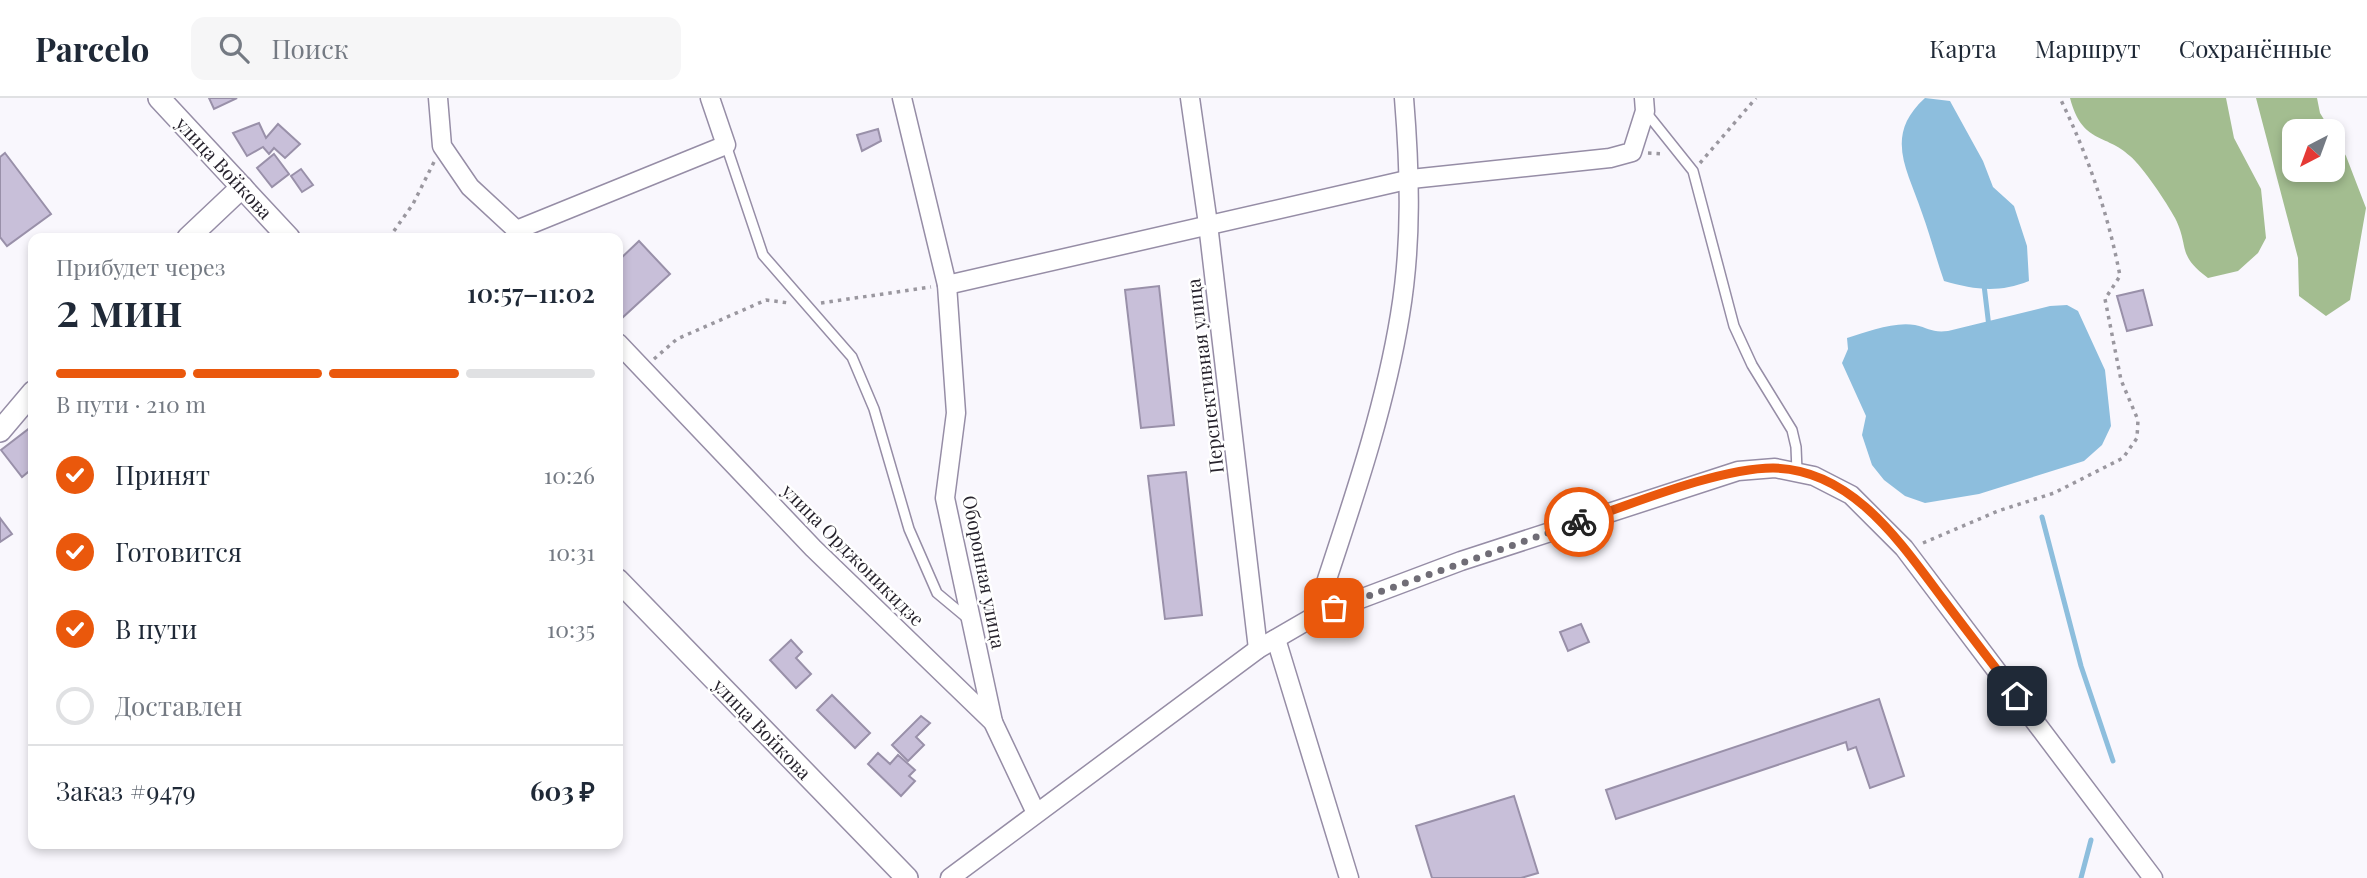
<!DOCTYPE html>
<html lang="ru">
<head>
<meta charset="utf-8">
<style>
  :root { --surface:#fff; --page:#f6f6f7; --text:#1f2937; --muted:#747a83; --line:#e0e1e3; --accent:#ea580c }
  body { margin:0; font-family:"Playfair Display",serif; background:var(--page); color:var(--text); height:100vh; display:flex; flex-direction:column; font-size:26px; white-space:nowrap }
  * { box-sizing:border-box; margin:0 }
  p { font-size:23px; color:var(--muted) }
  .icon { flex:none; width:38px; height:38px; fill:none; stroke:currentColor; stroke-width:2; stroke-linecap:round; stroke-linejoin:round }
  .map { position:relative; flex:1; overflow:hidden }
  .side { position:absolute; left:28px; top:135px; width:595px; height:616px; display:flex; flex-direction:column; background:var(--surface); border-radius:14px; box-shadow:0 4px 10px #0003 }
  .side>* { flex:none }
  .needle { width:46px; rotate:221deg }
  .controls { position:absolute; left:2282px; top:21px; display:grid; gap:14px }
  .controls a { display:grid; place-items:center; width:63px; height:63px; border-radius:14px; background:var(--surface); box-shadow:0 4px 10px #0003; font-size:35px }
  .pin { position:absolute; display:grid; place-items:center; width:60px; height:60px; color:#fff; margin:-30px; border-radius:14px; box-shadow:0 4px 10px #0006 }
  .courier { position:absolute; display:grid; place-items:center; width:70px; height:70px; margin:-35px; border:5px solid #ea580c; border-radius:50%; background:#fff; color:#222; box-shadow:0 2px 9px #0007 }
  .headline em { font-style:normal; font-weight:600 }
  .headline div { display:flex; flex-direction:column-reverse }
  .headline { display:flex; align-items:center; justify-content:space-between; height:119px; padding:0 28px }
  h1 { font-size:46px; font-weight:600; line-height:52px }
  .bar { display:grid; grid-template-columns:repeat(4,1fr); gap:10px 7px; align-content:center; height:84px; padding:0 28px }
  .bar i { height:9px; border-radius:5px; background:var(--line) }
  .bar .active { background:var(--accent) }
  .bar p { grid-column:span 4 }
  .line { display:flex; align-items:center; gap:18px; padding:0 28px; border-top:2px solid var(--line) }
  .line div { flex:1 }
  ol { padding:0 28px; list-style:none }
  li { display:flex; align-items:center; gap:21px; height:77px }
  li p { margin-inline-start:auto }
  li .icon { padding:7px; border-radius:50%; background:var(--accent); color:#fff; stroke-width:4 }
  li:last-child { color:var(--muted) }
  li i { width:38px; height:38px; border:4px solid var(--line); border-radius:50% }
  header { display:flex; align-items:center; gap:42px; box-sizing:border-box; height:98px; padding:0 35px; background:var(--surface); border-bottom:2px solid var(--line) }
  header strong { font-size:33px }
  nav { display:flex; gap:38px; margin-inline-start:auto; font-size:24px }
  .search { width:490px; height:63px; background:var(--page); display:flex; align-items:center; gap:18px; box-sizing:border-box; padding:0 24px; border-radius:14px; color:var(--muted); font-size:26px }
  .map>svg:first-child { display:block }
  .forest { fill:#a3bd90 }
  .water { fill:#8dbedd }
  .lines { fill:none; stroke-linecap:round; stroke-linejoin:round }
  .stream { stroke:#8dbedd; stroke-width:5 }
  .building { fill:#c8bfd9; stroke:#9990a9; stroke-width:2 }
  .service-casing { stroke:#968da6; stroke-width:12 }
  .minor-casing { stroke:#968da6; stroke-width:21 }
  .tertiary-casing { stroke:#968da6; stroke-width:24 }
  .path { stroke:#9a979f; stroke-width:3.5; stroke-dasharray:3.5 5; stroke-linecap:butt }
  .service { stroke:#fff; stroke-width:9 }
  .minor { stroke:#fff; stroke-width:18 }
  .tertiary { stroke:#fff; stroke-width:21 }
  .done { stroke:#706d76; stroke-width:7; stroke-dasharray:0 12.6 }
  .route { stroke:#ea580c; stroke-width:9 }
  .labels { text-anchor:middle; stroke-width:5; stroke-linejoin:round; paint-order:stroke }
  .street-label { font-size:19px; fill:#27232d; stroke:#fff }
</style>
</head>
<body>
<header>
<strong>Parcelo</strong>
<div class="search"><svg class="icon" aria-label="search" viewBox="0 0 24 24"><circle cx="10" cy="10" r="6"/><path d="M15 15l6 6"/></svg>Поиск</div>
<nav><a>Карта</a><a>Маршрут</a><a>Сохранённые</a></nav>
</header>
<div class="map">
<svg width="2367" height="780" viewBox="0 0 2367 780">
  <rect width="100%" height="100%" fill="#f9f7fd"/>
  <g class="forest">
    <path d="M2070 0H2226L2234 40 2261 91 2266 140 2258 155 2238 173 2208 180C2176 156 2190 150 2175 120 2167 105 2143 69 2130 58 2105 35 2082 46 2070 0Z"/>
    <path d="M2256 0H2317L2320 15 2331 33H2294V72H2333V37L2346 58 2366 110 2350 202 2326 218 2299 198 2298 160Z"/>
  </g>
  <g class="water">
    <path d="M1925 0 1950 3 1983 63 1993 89 2014 108 2027 148 2029 183C1999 195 1975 192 1944 183 1936 160 1930 137 1922 115 1908 72 1883 38 1925 0Z"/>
    <path d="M2067 207 2078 213 2105 272 2111 328 2102 347 2084 363 1979 396 1925 405 1905 398 1884 382 1872 367 1862 337 1866 318 1842 265 1848 251 1847 240C1866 234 1895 223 1915 227 1929 230 1932 235 1948 233L2050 208Z"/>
  </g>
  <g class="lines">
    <g class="stream">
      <path d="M1984 187 1989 229"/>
      <path d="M2042 419 2081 568 2113 663"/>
      <path d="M2081 780 2091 742"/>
    </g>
  </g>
  <g class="building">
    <path d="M209 0H237L214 11Z"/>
    <path d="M259 25 266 40 278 26 300 46 285 60 274 50 269 56 263 49 247 58 233 35Z"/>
    <path d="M878 31 881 43 862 53 857 37Z"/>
    <path d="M5 55 51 116 7 148 0 139V59Z"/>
    <path d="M274 56 289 76 272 89 257 70Z"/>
    <path d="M301 71 313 87 302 94 291 78Z"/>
    <path d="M639 143 670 176 622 220 618 216V163Z"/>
    <path d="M1159 188 1174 327 1141 330 1125 192Z"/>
    <path d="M2143 192 2152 227 2127 233 2117 198Z"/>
    <path d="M31 329 33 370 22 379 1 352Z"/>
    <path d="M1186 374 1202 517 1165 521 1148 378Z"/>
    <path d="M0 420 12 436 0 444Z"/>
    <path d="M1581 526 1589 544 1568 553 1560 534Z"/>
    <path d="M791 542 802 554 796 560 811 576 796 590 770 562Z"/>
    <path d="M832 597 870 635 855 650 817 612Z"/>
    <path d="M1879 601 1904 678 1870 690 1856 649 1848 652 1846 644 1616 721 1606 692Z"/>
    <path d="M921 618 930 625 916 639 924 647 908 663 892 647Z"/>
    <path d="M878 655 890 666 898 657 915 672 909 678 915 683 901 698 868 666Z"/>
    <path d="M1514 698 1538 775 1521 780H1432L1416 728Z"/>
  </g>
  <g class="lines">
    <g class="service-casing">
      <g id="service">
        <path d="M1645 13 1693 73 1734 228 1752 267 1792 332 1796 349 1797 373"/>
        <path d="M726 47 763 157 852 259 874 311 909 431 937 495 967 520"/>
      </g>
    </g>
    <g class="minor-casing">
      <g id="minor">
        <path d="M438 0 442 48 470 89 524 139"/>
        <path d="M902 0 947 187 956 315 945 400 993 624"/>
        <path d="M1190 0 1208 126 1258 551"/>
        <path d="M519 131 726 47 710 0"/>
        <path d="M947 187 1411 81 1610 60 1632 54 1645 13 1644 0"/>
        <path d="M618 245 813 450 993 624 1036 715"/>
        <path d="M1315 518C1347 419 1383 321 1400 217 1412 145 1410 73 1404 0"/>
        <path d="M1276 541 1349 780"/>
        <path d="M950 780 1258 551 1315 518 1461 463 1738 373 1775 370 1814 378 1851 397 1904 450 2153 780"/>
      </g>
    </g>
    <g class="tertiary-casing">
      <g id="tertiary">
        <path d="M159 0 289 140"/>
        <path d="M188 140 242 89"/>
        <path d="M0 333 33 294"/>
        <path d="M618 482 907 780"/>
      </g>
    </g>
    <g class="path">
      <path d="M1648 55 1665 56"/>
      <path d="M1700 65 1756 0"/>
      <path d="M389 140 413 106 434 64"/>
      <path d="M821 205 931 189"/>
      <path d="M654 261 677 241 766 202 789 205"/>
      <path d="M1923 445 1998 413 2054 395 2123 360 2137 340 2138 322 2121 282 2105 201 2120 178C2108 115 2088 58 2060 0"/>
    </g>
    <use href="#service" class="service"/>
    <use href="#minor" class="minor"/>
    <use href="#tertiary" class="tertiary"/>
  </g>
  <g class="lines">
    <path class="done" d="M1334 510 1579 424"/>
    <path class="route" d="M1579 424C1632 406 1719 370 1773 370 1852 371 1900 444 1943 501 1967 533 1992 565 2017 598"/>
  </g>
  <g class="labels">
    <g class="street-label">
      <text transform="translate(224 70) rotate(47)" y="7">улица Войкова</text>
      <text transform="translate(1205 278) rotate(-97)" y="7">Перспективная улица</text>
      <text transform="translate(853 457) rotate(45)" y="7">улица Орджоникидзе</text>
      <text transform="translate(984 474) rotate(79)" y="7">Оборонная улица</text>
      <text transform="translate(762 631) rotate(46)" y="7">улица Войкова</text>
    </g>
  </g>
</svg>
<div class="controls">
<a><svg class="needle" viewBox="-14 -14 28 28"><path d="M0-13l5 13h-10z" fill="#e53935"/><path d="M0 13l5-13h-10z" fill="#747a83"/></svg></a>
</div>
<div class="pin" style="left:1334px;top:510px;background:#ea580c"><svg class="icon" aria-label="bag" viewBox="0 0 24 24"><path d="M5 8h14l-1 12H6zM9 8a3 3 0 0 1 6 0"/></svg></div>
<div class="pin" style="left:2017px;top:598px;background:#1f2937"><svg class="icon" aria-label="home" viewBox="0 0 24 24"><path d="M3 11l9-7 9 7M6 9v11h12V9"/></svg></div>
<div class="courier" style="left:1579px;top:424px"><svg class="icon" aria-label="bike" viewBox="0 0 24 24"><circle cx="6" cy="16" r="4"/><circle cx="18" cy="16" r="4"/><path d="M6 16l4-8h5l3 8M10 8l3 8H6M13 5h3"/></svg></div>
<section class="side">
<div class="headline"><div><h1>2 мин</h1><p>Прибудет через</p></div><em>10:57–11:02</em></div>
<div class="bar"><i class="active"></i><i class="active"></i><i class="active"></i><i></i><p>В пути · 210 m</p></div>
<ol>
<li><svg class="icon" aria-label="check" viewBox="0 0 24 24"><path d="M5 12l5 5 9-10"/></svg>Принят<p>10:26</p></li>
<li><svg class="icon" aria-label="check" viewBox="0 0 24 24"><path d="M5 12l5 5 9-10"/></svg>Готовится<p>10:31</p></li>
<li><svg class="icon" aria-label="check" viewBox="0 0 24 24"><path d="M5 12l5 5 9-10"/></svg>В пути<p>10:35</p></li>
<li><i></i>Доставлен</li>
</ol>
<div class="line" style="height:91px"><div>Заказ #9479</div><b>603 ₽</b></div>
</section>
</div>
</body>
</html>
